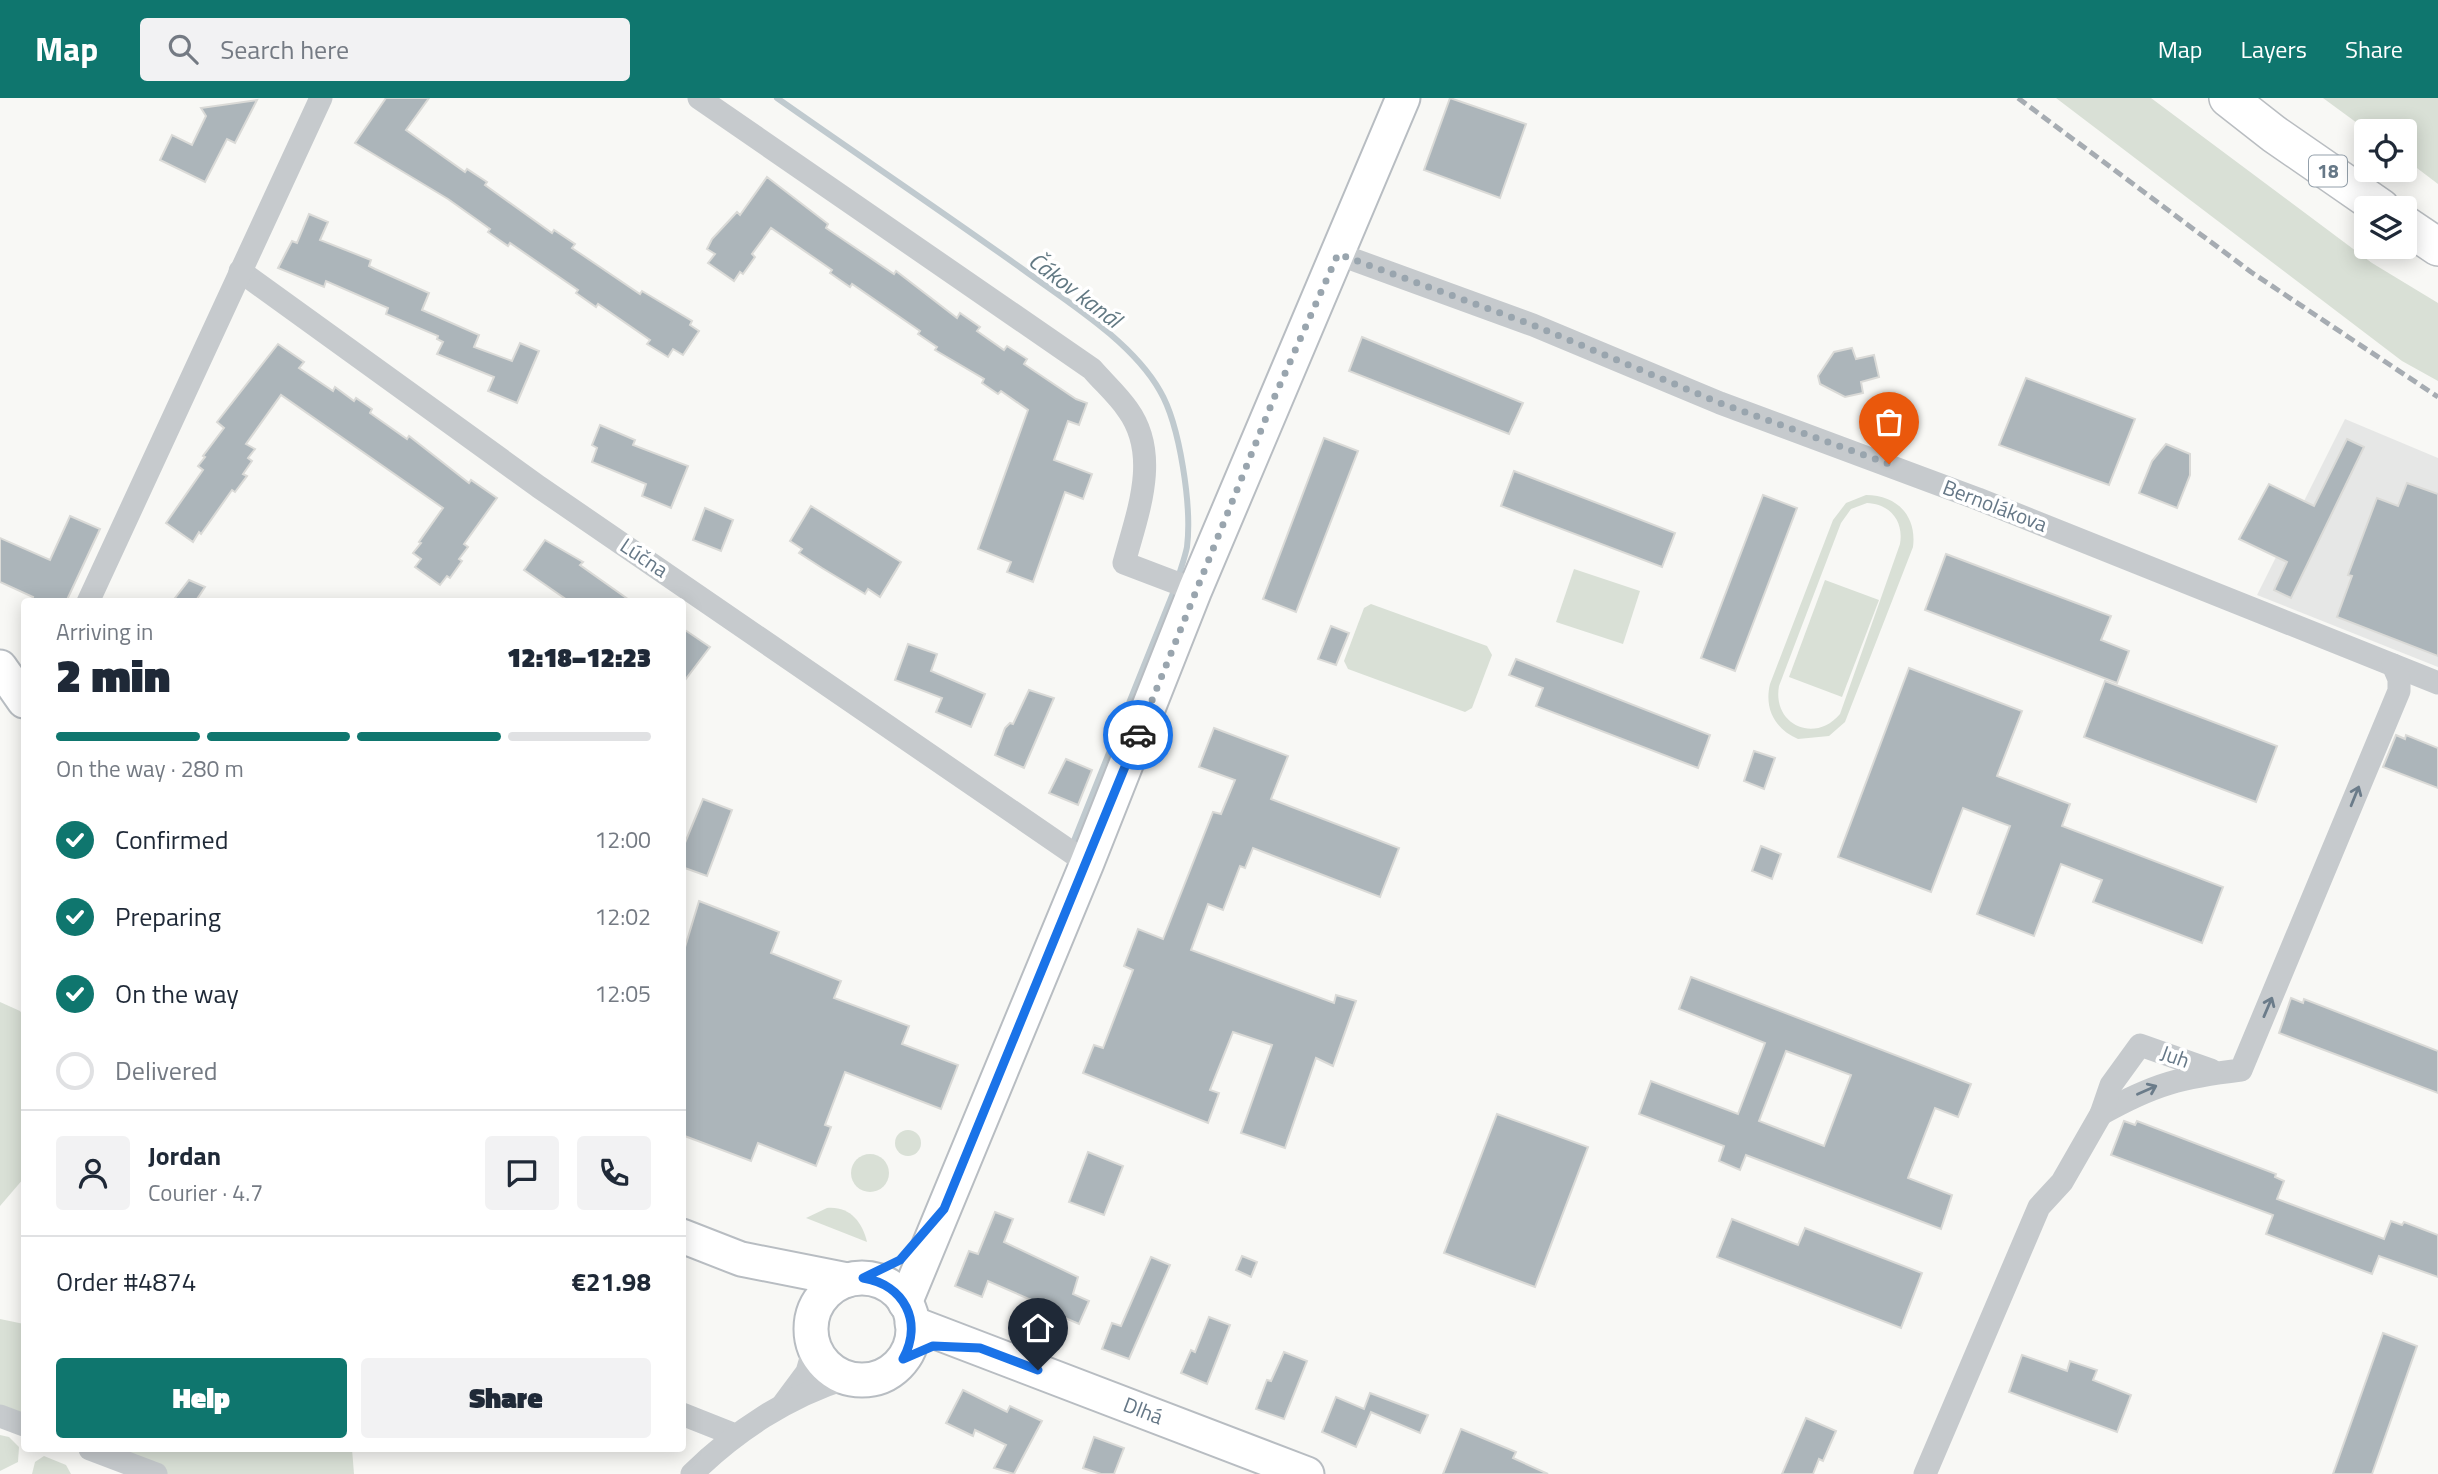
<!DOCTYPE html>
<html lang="en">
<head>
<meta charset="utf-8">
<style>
  :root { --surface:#fff; --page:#f2f2f3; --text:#1f2937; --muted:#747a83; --line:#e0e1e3; --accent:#0f766e }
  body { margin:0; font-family:"Titillium Web",sans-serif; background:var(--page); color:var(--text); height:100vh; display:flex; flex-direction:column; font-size:26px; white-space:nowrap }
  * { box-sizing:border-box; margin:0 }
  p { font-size:23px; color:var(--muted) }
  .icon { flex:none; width:38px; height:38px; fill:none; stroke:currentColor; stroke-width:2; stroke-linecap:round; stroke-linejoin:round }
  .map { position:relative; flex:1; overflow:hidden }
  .side { position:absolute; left:21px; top:500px; width:665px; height:854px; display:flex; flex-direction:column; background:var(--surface); border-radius:7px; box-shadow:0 4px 18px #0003 }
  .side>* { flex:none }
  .tools { position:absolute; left:2354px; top:21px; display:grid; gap:14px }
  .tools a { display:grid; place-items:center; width:63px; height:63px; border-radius:7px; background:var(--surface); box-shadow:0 4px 18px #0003; font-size:35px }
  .pin { position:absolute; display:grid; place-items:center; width:60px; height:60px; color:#fff; margin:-72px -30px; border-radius:50% 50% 50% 0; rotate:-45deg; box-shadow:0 0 7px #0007 }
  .pin .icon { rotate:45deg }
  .courier { position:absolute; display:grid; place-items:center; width:70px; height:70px; margin:-35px; border:5px solid #1a73e8; border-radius:50%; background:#fff; color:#222; box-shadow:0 2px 9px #0007 }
  .head em { font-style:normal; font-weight:800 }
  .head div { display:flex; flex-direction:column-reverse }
  .head { display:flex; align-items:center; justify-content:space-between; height:119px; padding:0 35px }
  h1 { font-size:46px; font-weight:800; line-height:52px }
  .bar { display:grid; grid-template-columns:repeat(4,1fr); gap:10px 7px; align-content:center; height:84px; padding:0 35px }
  .bar i { height:9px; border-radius:5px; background:var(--line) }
  .bar .active { background:var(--accent) }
  .bar p { grid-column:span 4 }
  .line { display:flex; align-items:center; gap:18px; padding:0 35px; border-top:2px solid var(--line) }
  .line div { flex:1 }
  .round { display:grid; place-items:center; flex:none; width:74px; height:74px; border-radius:7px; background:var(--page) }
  ol { padding:0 35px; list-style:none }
  li { display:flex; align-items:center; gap:21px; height:77px }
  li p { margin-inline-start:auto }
  li .icon { padding:7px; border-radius:50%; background:var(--accent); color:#fff; stroke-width:4 }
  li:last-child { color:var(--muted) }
  li i { width:38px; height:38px; border:4px solid var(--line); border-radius:50% }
  .cta { display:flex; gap:14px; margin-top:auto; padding:14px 35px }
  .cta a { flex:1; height:80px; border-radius:7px; background:var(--accent); color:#fff; font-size:28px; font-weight:800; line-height:80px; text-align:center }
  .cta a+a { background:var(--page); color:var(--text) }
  header { display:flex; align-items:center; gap:42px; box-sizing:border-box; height:98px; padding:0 35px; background:var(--accent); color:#fff }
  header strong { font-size:33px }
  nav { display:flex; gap:38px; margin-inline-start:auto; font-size:24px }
  .search { width:490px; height:63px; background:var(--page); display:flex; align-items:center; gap:18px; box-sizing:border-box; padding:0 24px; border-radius:7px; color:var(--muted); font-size:26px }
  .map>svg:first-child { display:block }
  .built { fill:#e6e7e6 }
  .green { fill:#d9e0d6; fill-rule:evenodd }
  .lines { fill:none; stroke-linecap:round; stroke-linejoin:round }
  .stream { stroke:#c0cacf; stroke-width:6 }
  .building { fill:#acb5ba; stroke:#dadad7; stroke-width:2; fill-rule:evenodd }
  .secondary-casing { stroke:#b8bdc2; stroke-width:37 }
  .primary-casing { stroke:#b9bdc1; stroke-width:40 }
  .street { stroke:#c6cacd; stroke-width:23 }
  .secondary { stroke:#fff; stroke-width:33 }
  .primary { stroke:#fff; stroke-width:37 }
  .rail { stroke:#a6acb2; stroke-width:5; stroke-dasharray:10 5; stroke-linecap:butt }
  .oneway { stroke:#6b7c8a }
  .done { stroke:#99a5ae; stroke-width:7; stroke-dasharray:0 12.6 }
  .route { stroke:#1a73e8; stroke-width:9 }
  .labels { text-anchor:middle; stroke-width:7; stroke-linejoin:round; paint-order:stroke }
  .shield { fill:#fff; stroke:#94a0ab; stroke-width:2 }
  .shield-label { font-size:19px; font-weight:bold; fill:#667887 }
  .street-label { font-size:21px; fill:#667887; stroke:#fff }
  .water-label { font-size:23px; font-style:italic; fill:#627983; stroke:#fff }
</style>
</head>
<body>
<header>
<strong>Map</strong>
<div class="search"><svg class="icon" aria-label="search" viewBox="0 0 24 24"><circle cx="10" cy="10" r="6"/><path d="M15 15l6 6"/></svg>Search here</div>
<nav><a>Map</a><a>Layers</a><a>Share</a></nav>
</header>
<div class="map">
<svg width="2438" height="1376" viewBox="0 0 2438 1376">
  <rect width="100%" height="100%" fill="#f8f8f5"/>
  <path class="built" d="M2345 321 2438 360V569L2257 497Z"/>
  <g class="green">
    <path d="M2056 0H2151L2372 165 2438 205V283L2402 263Z"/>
    <path d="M2323 0H2438V86L2405 61 2404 33H2368Z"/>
    <path d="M1866 397C1897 397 1917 418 1913 449L1845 624 1829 638 1798 641C1775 631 1764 611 1770 586L1833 422 1846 405ZM1867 405C1890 406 1904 423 1900 446L1840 616C1815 646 1772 627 1779 588L1841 425 1851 411Z"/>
    <path d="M1574 471 1640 493 1623 546 1556 524Z"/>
    <path d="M1825 482 1879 502 1842 599 1789 579Z"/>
    <path d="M1371 506 1487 548 1492 557 1472 610 1465 614 1348 571 1344 563 1364 510Z"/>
    <path d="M0 904 20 913 24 919V1080L0 1108Z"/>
    <circle cx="908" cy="1045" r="13"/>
    <circle cx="870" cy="1075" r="19"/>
    <path d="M827 1110C849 1108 862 1123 867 1144L806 1120Z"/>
    <path d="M0 1221 24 1226V1327L0 1309Z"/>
    <path d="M0 1337 9 1339 19 1349 18 1364 0 1373Z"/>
    <path d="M97 1351H352L354 1376H155Z"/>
    <path d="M44 1358 66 1367 71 1376H32L35 1364Z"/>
  </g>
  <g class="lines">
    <g class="stream">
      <path d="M777 0C858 57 940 112 1021 170 1066 203 1132 243 1160 293 1180 327 1192 409 1187 449 1185 459 1181 470 1178 480"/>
      <path d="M1073 745 1175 490"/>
    </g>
  </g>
  <g class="building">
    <path d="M386 0H429L406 32 465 74 467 71 487 84 485 87 552 135 554 132 575 146 572 150 640 196 642 193 692 223 690 227 699 233 683 257 673 251 668 259 647 246 650 242 598 206 596 209 576 195 578 192 510 145 508 148 488 134 490 131 448 101 355 45Z"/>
    <path d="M1450 0 1526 26 1500 100 1424 72Z"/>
    <path d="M257 2 235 45 227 41 205 84 160 62 172 37 192 47 206 18 201 10Z"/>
    <path d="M767 79 828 126 826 130 894 176 896 173 957 220 960 215 980 229 977 233 1004 252 1007 248 1027 261 1024 266 1076 301 1087 305 1079 327 1068 323 1054 362 1092 376 1083 401 1065 394 1033 484 1007 474 1011 464 978 451 1028 312 1001 293 998 296 982 285 984 281 935 252 937 249 918 236 920 233 852 186 850 189 830 175 832 172 771 130 752 156 755 159 743 176 740 174 734 183 708 165 715 156 707 151 712 141 737 114 740 117Z"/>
    <path d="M309 116 328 124 320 142 371 162 369 168 375 171 429 195 422 212 479 237 474 249 512 263 520 245 539 253 517 305 488 293 494 279 437 256 443 244 437 241 438 238 386 216 388 210 326 183 324 189 278 170 292 143 297 145Z"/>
    <path d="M1362 239 1523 305 1509 336 1349 273Z"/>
    <path d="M278 246 304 264 299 270 333 293 335 289 354 303 356 300 372 311 370 315 407 341 409 338 469 385 471 382 497 400 464 446 468 449 459 461 462 463 450 480 447 478 440 487 415 469 421 461 413 455 421 445 419 444 443 410 281 297 246 346 255 351 248 360 252 363 243 376 247 378 235 394 232 392 201 436 199 434 193 444 166 425 203 372 198 368 205 359 203 358 224 330 217 324Z"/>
    <path d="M1852 250 1856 261 1874 257 1879 279 1861 284 1863 295 1845 299 1820 286 1818 278 1834 254Z"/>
    <path d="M2026 280 2135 321 2109 387 1999 347Z"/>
    <path d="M600 327 635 342 633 347 688 368 671 410 642 398 646 386 592 364 597 350 592 347Z"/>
    <path d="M1324 340 1358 353 1296 514 1263 501Z"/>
    <path d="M2347 341 2364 349 2291 500 2274 492 2287 464 2239 441 2269 386 2314 408Z"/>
    <path d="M2166 346 2190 356V377L2177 410 2139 395 2152 363Z"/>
    <path d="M1514 373 1675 435 1662 469 1501 408Z"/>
    <path d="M2407 385 2438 396V558L2337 519 2352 478 2348 477 2377 400 2398 408Z"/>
    <path d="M1763 397 1797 410 1735 573 1701 560Z"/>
    <path d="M811 408 901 464 880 499 868 491 865 496 822 470 799 455 802 451 790 443Z"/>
    <path d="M705 410 733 422 721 453 693 442Z"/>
    <path d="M70 418 100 431 66 504H31L33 499 0 484V440L50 462Z"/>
    <path d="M545 442 583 464 580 467 632 504H570L524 472Z"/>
    <path d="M1946 456 2111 518 2101 542 2129 553 2117 585 1925 512Z"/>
    <path d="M189 482 205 489 195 504H172Z"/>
    <path d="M1331 528 1349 535 1336 567 1318 561Z"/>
    <path d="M682 530 710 549 682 586Z"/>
    <path d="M908 546 937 556 931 573 985 596 971 629 936 614 942 600 895 582Z"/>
    <path d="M1516 561 1710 637 1698 670 1536 608 1543 590 1509 577Z"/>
    <path d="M1909 570 2022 613 1997 678 2070 706 2062 728 2223 789 2202 845 2093 804 2102 782 2061 766 2034 838 1977 816 2010 728 1963 710 1931 794 1838 759Z"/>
    <path d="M2105 583 2277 648 2256 704 2084 639Z"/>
    <path d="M1029 592 1054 600 1024 670 995 657 1005 630 1010 625 1013 626Z"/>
    <path d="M1214 630 1288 658 1271 701 1399 750 1380 799 1253 750 1245 770 1240 768 1223 812 1208 806 1191 852 1334 905 1336 897 1356 903 1333 968 1316 960 1285 1050 1241 1035 1272 947 1233 934 1210 992 1219 995 1208 1025 1083 975 1094 947 1103 950 1133 872 1124 868 1138 831 1163 841 1213 714 1221 716 1235 682 1199 669Z"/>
    <path d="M2396 637 2405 641 2406 637 2438 650V690L2383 669Z"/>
    <path d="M1754 653 1775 660 1764 691 1744 683Z"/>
    <path d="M1066 661 1092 672 1078 707 1049 695Z"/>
    <path d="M703 701 732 712 707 778 682 769V752Z"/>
    <path d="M1761 748 1781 756 1772 781 1752 773Z"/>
    <path d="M699 803 779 834 771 855 841 883 834 900 909 928 902 946 958 967 941 1011 845 974 825 1027 831 1029 816 1068 758 1045 751 1063 682 1037V859Z"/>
    <path d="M1691 879 1971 986 1958 1019 1935 1010 1908 1080 1952 1097 1941 1131 1746 1057 1740 1072 1719 1063 1724 1048 1639 1016 1651 983 1738 1016 1765 945 1679 911ZM1786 953 1851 977 1824 1048 1759 1023Z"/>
    <path d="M2291 900 2303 905 2304 901 2438 953V995L2279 935Z"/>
    <path d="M1497 1016 1588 1049 1535 1189 1444 1155Z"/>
    <path d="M2124 1023 2135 1027 2137 1023 2276 1076 2275 1079 2284 1083 2277 1101 2384 1141 2391 1123 2402 1127 2404 1124 2438 1137V1179L2379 1158 2372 1176 2266 1136 2273 1117 2111 1057Z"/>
    <path d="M1088 1054 1123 1068 1104 1117 1069 1104Z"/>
    <path d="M995 1114 1013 1121 1004 1144 1078 1179 1073 1196 1089 1203 1079 1226 1063 1219 1057 1231 1032 1220 1038 1205 988 1183 982 1199 955 1188 969 1153 978 1156Z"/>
    <path d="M1732 1121 1798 1147 1805 1130 1922 1175 1901 1230 1717 1159Z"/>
    <path d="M1242 1158 1257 1164 1251 1179 1236 1172Z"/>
    <path d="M1151 1159 1170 1167 1129 1261 1102 1251 1112 1225 1121 1228Z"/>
    <path d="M1209 1219 1230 1227 1207 1286 1181 1275 1191 1252 1195 1254Z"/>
    <path d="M2383 1235 2417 1248 2372 1376H2333Z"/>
    <path d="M1284 1254 1307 1263 1284 1321 1256 1311 1267 1282 1271 1283Z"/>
    <path d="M2022 1257 2067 1273 2070 1263 2097 1272 2093 1282 2131 1297 2117 1334 2009 1294Z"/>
    <path d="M963 1292 1007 1314 1010 1308 1042 1323 1014 1376 994 1370 1006 1347 975 1332 973 1338 946 1325Z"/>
    <path d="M1370 1295 1428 1317 1420 1335 1371 1314 1356 1349 1322 1334 1336 1299 1364 1311Z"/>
    <path d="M1806 1320 1836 1333 1823 1363 1819 1361 1813 1376H1782Z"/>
    <path d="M1461 1331 1516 1354 1513 1360 1548 1376H1443Z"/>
    <path d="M1094 1339 1124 1350 1114 1376H1101L1083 1370Z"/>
  </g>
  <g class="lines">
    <g class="secondary-casing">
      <g id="secondary">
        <path d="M0 569 24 603"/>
        <path d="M682 1138 741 1161 847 1182"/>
        <circle cx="862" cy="1231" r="51"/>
        <path d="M905 1205 1087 765 1195 492 1403 0"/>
        <path d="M912 1225 1307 1376"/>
      </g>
    </g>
    <g class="primary-casing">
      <g id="primary">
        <path d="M2228 0 2274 36 2381 110"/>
        <path d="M2404 126 2438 149"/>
      </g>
    </g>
    <g class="street">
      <path d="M699 0 1092 271C1103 284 1118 297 1128 312 1161 358 1137 416 1124 465L1195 492"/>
      <path d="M1338 156 1533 227 1720 305 1978 401 2438 585"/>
      <path d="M240 173 539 389 1087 765"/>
      <path d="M88 504 321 0"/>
      <path d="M2101 1016C2154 986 2182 979 2241 972L2399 593V581L2393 567"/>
      <path d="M784 1305 807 1274 814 1250"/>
      <path d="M682 1316 735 1337"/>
      <path d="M0 1318 24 1327"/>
      <path d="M90 1351 156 1376"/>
      <path d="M692 1376C735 1333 789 1298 847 1280"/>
      <path d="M1925 1376 2039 1109 2062 1084 2101 1016 2111 987 2140 947 2211 972"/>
    </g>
    <use href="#secondary" class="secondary"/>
    <use href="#primary" class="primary"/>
    <path class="rail" d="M2018 0 2251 174 2438 299"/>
  </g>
  <defs><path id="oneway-shaft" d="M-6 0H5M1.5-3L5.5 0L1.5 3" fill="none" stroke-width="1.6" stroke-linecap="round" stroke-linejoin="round" transform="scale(1.75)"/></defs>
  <g class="oneway">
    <use href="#oneway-shaft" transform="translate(2355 698) rotate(-68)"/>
    <use href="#oneway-shaft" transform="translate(2268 909) rotate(-67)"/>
    <use href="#oneway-shaft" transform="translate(2147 992) rotate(-24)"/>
  </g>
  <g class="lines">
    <path class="done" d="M1138 637 1274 300 1338 156 1533 227 1720 305 1889 366"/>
    <path class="route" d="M1038 1272 980 1250 933 1248 903 1261C923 1224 905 1187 863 1180L900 1162 944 1111 1138 637"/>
  </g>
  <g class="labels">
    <rect class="shield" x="2309" y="57.5" width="38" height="31" rx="5"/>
    <g class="shield-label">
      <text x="2328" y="80">18</text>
    </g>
    <g class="street-label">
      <text transform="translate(1995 408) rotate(21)" y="7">Bernolákova</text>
      <text transform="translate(644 460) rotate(34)" y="7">Lúčna</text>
      <text transform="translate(2175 959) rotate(20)" y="7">Juh</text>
      <text transform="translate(1143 1313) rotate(21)" y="7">Dlhá</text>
    </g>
    <g class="water-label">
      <text transform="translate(1075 192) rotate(37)" y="8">Čákov kanál</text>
    </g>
  </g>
</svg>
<div class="tools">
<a><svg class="icon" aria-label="locate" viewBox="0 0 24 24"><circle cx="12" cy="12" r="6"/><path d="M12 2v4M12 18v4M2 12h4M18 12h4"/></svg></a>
<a><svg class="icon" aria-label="layers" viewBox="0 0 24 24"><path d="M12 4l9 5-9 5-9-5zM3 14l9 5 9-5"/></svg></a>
</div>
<div class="pin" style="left:1889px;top:366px;background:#ea580c"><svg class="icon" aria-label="bag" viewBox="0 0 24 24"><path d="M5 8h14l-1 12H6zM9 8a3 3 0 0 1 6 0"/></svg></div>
<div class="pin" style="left:1038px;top:1272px;background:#1f2937"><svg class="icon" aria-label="home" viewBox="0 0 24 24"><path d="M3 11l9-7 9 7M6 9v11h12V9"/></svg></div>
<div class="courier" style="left:1138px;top:637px"><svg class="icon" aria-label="car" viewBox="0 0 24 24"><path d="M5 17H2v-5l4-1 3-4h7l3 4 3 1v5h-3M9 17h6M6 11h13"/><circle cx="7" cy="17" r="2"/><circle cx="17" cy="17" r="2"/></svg></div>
<section class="side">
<div class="head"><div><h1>2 min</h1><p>Arriving in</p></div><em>12:18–12:23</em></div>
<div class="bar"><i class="active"></i><i class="active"></i><i class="active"></i><i></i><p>On the way · 280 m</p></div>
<ol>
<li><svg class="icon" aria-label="check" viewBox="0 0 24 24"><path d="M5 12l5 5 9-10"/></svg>Confirmed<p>12:00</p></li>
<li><svg class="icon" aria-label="check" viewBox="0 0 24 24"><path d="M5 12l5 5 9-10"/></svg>Preparing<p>12:02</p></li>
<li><svg class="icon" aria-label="check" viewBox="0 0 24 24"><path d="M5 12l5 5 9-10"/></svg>On the way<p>12:05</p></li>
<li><i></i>Delivered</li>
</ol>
<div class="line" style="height:126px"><a class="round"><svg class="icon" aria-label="person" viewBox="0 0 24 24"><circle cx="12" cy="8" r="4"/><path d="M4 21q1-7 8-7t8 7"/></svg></a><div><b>Jordan</b><p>Courier · 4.7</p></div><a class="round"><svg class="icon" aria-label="chat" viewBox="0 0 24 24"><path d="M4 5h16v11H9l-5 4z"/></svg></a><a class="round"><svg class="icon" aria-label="phone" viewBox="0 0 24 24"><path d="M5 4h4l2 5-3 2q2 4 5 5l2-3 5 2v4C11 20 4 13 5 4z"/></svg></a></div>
<div class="line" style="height:91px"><div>Order #4874</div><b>€21.98</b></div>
<div class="cta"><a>Help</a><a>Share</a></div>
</section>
</div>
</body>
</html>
